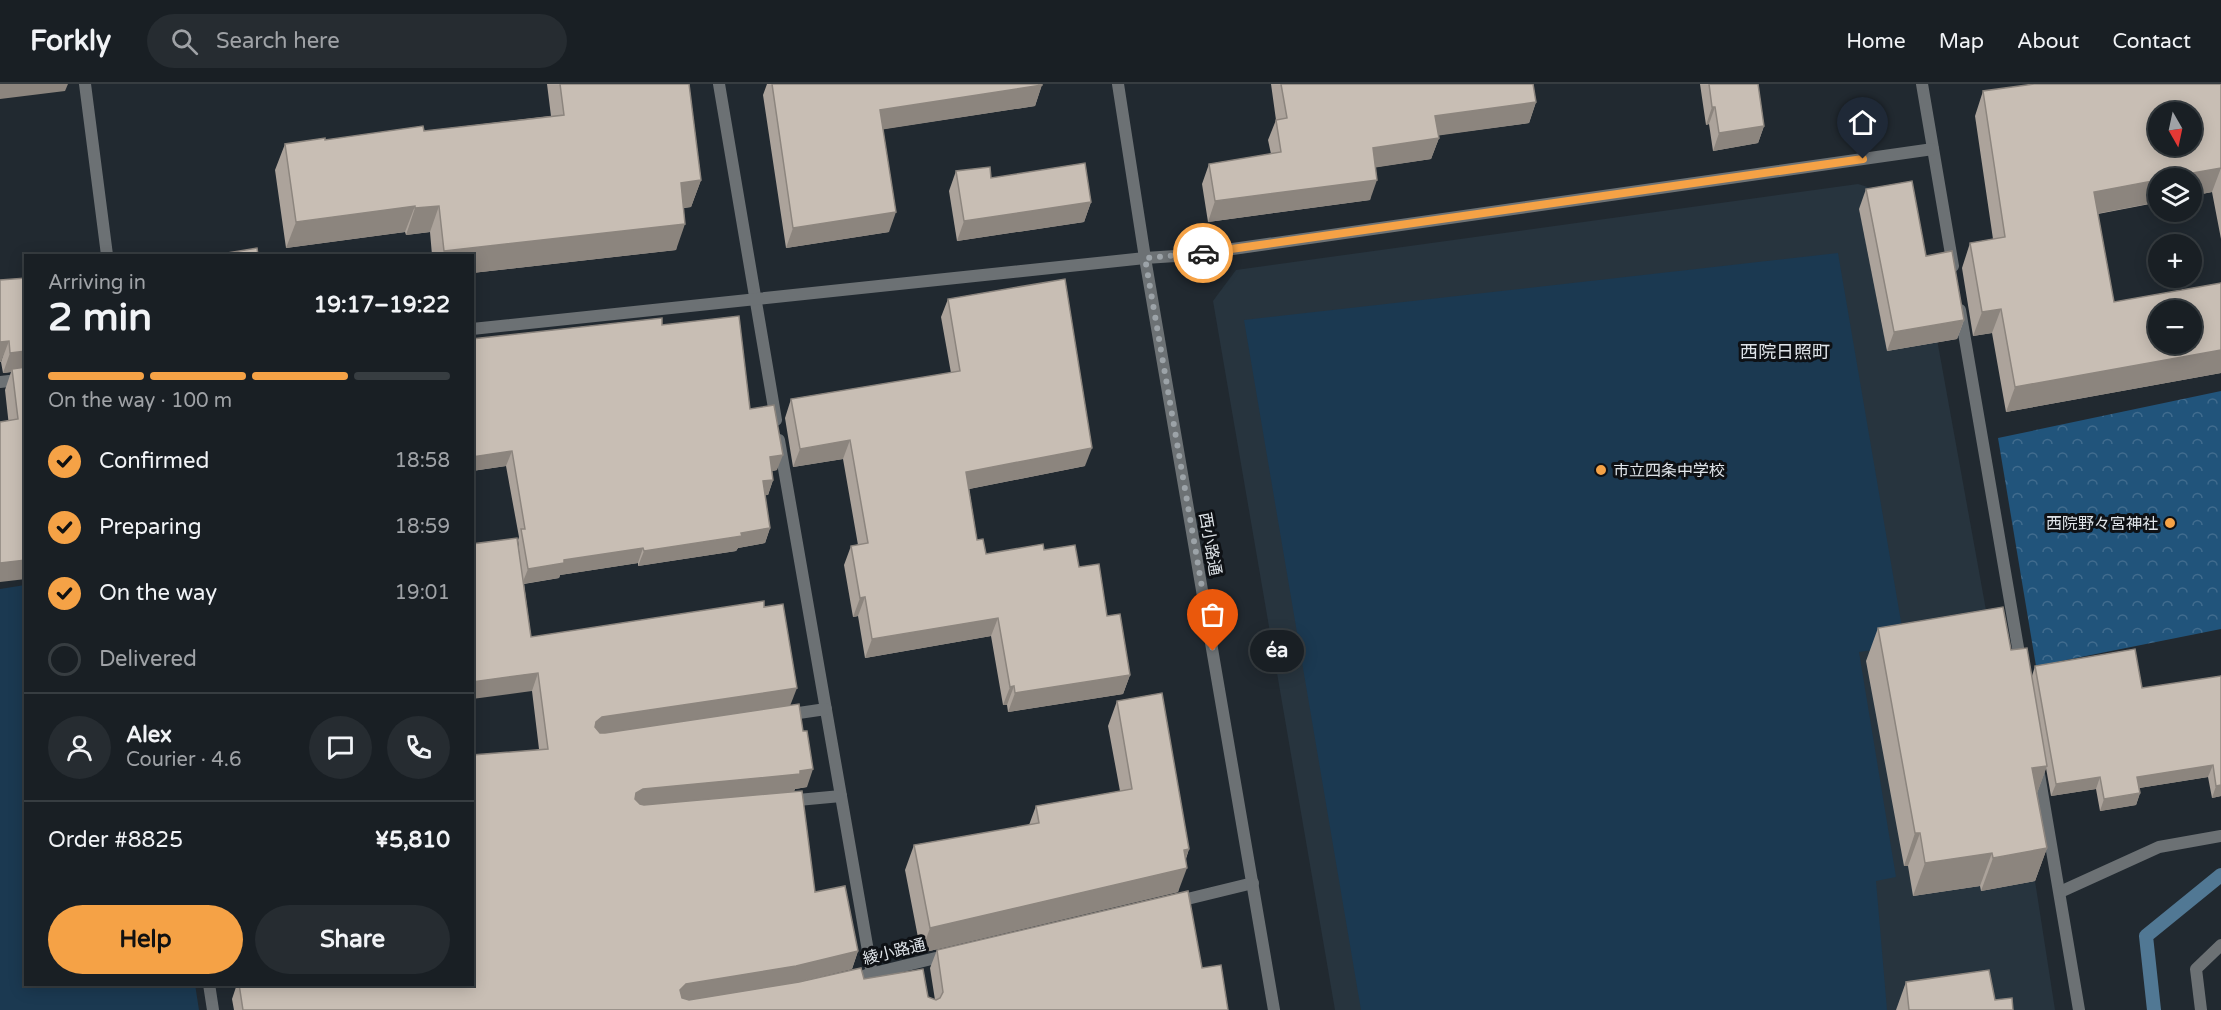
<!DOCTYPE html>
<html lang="en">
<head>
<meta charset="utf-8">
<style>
  :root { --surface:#191f24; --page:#262c31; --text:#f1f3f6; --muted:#9fa2a6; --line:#373d41; --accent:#f5a246 }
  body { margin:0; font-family:"Varela Round","Noto Sans JP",sans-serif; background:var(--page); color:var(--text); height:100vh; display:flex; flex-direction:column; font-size:22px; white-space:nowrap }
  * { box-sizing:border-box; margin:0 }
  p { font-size:20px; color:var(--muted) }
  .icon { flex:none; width:33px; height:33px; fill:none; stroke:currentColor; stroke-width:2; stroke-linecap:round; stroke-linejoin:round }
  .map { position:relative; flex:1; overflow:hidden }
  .drawer { position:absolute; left:24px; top:170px; width:450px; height:732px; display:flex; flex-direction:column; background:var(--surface); border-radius:0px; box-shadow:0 3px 15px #0003,0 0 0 2px var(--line) }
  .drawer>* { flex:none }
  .needle { width:39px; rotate:171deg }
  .tools { position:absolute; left:2148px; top:18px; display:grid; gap:12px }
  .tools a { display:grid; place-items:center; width:54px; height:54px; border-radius:50%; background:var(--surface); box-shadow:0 3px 15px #0003,0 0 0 2px var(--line); font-size:30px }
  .pin { position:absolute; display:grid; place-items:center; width:51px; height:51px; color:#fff; margin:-62px -26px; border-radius:50% 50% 50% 0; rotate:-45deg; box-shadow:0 0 6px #0007 }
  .pin .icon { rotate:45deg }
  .courier { position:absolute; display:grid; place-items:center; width:60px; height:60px; margin:-30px; border:4px solid #f5a246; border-radius:50%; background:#fff; color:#222; box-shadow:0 2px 8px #0007 }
  .bubble { position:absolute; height:42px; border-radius:21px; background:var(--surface); box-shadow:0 3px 15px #0003,0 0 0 2px var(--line); font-size:20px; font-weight:700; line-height:42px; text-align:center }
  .summary em { font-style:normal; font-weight:700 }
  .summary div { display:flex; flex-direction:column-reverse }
  .summary { display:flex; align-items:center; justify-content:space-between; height:102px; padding:0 24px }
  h1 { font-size:39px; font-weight:700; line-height:45px }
  .bar { display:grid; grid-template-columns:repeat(4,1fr); gap:9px 6px; align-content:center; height:72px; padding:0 24px }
  .bar i { height:8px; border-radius:4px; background:var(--line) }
  .bar .active { background:var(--accent) }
  .bar p { grid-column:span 4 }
  .line { display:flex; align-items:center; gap:15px; padding:0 24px; border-top:2px solid var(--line) }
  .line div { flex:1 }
  .round { display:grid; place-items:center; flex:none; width:63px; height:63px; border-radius:32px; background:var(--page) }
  ol { padding:0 24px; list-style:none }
  li { display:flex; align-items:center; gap:18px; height:66px }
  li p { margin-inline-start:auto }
  li .icon { padding:6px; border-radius:50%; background:var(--accent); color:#111; stroke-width:4 }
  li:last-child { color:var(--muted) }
  li i { width:33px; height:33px; border:3px solid var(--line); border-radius:50% }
  .cta { display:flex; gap:12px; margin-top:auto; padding:12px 24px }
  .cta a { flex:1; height:69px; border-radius:36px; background:var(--accent); color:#111; font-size:24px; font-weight:700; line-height:69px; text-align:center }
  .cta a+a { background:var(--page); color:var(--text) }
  header { display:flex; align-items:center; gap:36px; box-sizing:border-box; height:84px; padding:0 30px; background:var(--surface); border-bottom:2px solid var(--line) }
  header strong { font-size:28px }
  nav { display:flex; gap:33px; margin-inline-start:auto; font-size:21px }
  .search { width:420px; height:54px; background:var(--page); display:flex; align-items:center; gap:15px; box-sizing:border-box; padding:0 21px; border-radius:33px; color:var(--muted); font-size:22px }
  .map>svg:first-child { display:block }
  .built { fill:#27343e }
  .forest { fill:url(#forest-crowns) }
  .park { fill:#1b3951 }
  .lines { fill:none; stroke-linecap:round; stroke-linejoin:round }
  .stream { stroke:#517894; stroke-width:14 }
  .minor { stroke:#6c7174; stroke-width:12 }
  .tertiary { stroke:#6c7174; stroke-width:12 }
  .wall { fill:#aca39b }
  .shaded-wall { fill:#8c857e }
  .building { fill:#c8beb4; stroke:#8c857e; stroke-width:1.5; fill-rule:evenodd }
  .done { stroke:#9ca3a8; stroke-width:6; stroke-dasharray:0 10.8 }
  .route { stroke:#f5a246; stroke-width:8 }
  .poi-dot { fill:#f5a246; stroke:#0e1115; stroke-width:2 }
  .labels { text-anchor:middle; stroke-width:6; stroke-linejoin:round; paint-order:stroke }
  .poi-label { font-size:16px; fill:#dfe4e9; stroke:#0e1115; text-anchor:start }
  .street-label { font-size:16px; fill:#dfe4e9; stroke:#0e1115 }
  .neighbourhood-label { font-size:18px; fill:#dfe4e9; stroke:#0e1115 }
</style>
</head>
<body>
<header>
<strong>Forkly</strong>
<div class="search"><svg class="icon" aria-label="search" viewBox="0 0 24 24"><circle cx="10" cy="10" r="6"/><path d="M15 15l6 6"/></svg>Search here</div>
<nav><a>Home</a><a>Map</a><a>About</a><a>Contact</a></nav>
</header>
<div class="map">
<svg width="2221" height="926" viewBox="0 0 2221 926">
  <defs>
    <pattern id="forest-crowns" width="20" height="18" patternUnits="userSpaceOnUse" patternTransform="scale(1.5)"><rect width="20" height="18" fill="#21547b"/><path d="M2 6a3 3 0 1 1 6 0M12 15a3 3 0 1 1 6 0" fill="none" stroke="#416c8e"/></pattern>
  </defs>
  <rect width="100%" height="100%" fill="#212930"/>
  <path class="built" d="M1858 100 1912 117 2035 797 2055 926H1335L1213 217 1236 186Z"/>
  <path class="forest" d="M2221 307V545L2036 582 1998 354Z"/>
  <g class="park">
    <path d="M1838 169 1905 561 1859 568 1896 793 1876 797 1887 926H1361L1244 236Z"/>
    <path d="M25 501 26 900H195L199 926H0V505Z"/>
  </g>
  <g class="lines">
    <path class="stream" d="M2154 926 2146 852 2221 791"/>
    <g class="minor">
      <path d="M85 0 107 171"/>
      <path d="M719 0 776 336"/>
      <path d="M1922 0 1953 182"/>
      <path d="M1960 226 2021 581"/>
      <path d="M472 245 1145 174 1191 171 1933 65"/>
      <path d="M0 298 26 295"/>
      <path d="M779 356 872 890"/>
      <path d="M785 631 826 625"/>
      <path d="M2038 684 2079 926"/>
      <path d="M787 717 841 712"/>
      <path d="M2060 808 2159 763 2221 752"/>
      <path d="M1175 818 1253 799"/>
      <path d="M866 891 948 871"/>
      <path d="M209 900 213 926"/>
      <path d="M2201 926 2196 885 2221 861"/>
    </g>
    <path class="tertiary" d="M1118 0 1145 174 1274 926"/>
  </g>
  <g class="wall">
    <path d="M547 0H689L701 96 691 123 684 124 676 166 472 189V171H432L430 148 406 151 405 148 286 164 275 86 285 60 424 47 551 32Z"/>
    <path d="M767 0H1042L1035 22 883 45 889 148 786 164 763 11Z"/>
    <path d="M1271 0H1533L1536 18 1529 39 1438 51 1439 54 1431 75 1376 83 1370 116 1208 138 1202 100 1209 80 1271 70 1268 56 1276 36Z"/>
    <path d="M1700 0H1758L1764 42 1758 59 1713 67 1709 40 1706 41Z"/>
    <path d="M2221 0V155L2212 108 2098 130 2114 218 2221 199V289L2006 328 1992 249 1973 252 1962 184 1970 159 1993 155 1975 32 1983 7Z"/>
    <path d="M956 87 991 94 1091 118 1084 138 957 157 949 107Z"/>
    <path d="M1866 105 1926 172 1964 236 1957 255 1887 267 1859 125Z"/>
    <path d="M26 194V495L5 306 11 288 3 289 1 278Z"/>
    <path d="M948 215 1085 382 969 405 977 456 986 470 1044 466 1079 483 1107 532 1130 591 1123 610 1008 628 1007 621H1003L991 552 865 574 858 532 853 533 844 481 851 462 858 461 843 375 793 383 785 334 791 315 951 289 941 233Z"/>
    <path d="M662 241 750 325 777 386 772 387 773 396 768 411H765L770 444 765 459 738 464 736 467 638 482V479L560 491 559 494 524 500 531 553 764 523 790 622 807 703 795 705 794 707 815 808 858 867 852 885 790 900 864 895 928 913 935 916 930 884 937 866 1202 884 1228 926H234L232 915 237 900H472L539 665 532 607 518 456 519 453 506 382 472 387Z"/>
    <path d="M1878 544 2011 566 2032 592 2035 582 2142 604 2221 592V712L2212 714 2208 693 2139 704 2140 709 2136 721 2100 727 2096 705 2051 712 2046 684 2037 709 2047 764 2035 797 1981 807 1980 802 1913 812 1908 782H1904L1866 577Z"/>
    <path d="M1117 617 1189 765 1186 775 1178 808 921 869 905 786 914 761 1029 741 1036 722 1120 707 1108 642Z"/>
    <path d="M1906 898 1995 916 2013 926H1896Z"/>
  </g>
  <g class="shaded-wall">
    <path d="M0 0H68L65 7 0 15Z"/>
    <path d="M1042 1 1035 22 873 47 880 26Z"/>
    <path d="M1536 18 1529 39 1428 53 1435 32Z"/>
    <path d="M1712 23H1715L1709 40 1706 41Z"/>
    <path d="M1764 42 1758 59 1713 67 1719 49Z"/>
    <path d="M1439 54 1431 75 1366 85 1373 64Z"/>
    <path d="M2221 84 2212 108 2192 112V94H2164Z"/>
    <path d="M701 96 691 123 671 125 681 99Z"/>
    <path d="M1377 96 1370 116 1208 138 1215 117Z"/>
    <path d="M2158 96V118L2085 132 2094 108Z"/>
    <path d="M1091 118 1084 138 957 157 964 137Z"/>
    <path d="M415 122 405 148 286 164 296 138Z"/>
    <path d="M439 122 430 148 406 151 415 124Z"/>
    <path d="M896 128 889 148 786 164 793 144Z"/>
    <path d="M685 140 676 166 472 189V171H443L444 167Z"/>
    <path d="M2001 225 1992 249 1973 252 1982 228Z"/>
    <path d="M1964 236 1957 255 1887 267 1894 248Z"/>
    <path d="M9 257 1 278H0V258Z"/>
    <path d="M2221 266V289L2006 328 2015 303Z"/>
    <path d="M26 267V287L12 285 11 288 3 289 10 269Z"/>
    <path d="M850 356 843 375 793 383 800 365Z"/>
    <path d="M1092 364 1085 382 959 407 966 388Z"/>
    <path d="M512 367 506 382 472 387V373Z"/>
    <path d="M783 371 777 386 764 389 770 373Z"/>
    <path d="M773 396 768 411 758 412 763 397Z"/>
    <path d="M770 444 765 459 738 464 736 467 638 482 644 467Z"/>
    <path d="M643 464 638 479 560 491 559 494 522 500 528 485 564 476Z"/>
    <path d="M26 476V495L0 498V479Z"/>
    <path d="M865 513 858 532 853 533 860 514Z"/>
    <path d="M998 534 991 552 865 574 872 555Z"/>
    <path d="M538 589 532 607 472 615V598Z"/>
    <path d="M1130 591 1123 610 1008 628 1015 609Z"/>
    <path d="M1014 602 1007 621H1003L1010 603Z"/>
    <path d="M797 604 790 622 590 655 596 638 602 633Z"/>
    <path d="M2213 681 2208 693 2133 705 2137 693Z"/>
    <path d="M2047 682 2035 715 2032 684Z"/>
    <path d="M813 685 807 703 795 705 794 708 630 727 636 709 643 705Z"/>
    <path d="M2100 693 2096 705 2051 712 2056 700Z"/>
    <path d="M2221 701V712L2212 714 2216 702Z"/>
    <path d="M2140 709 2136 721 2100 727 2104 715Z"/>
    <path d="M1915 749H1920L1908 782H1904Z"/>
    <path d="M2047 764 2035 797 1981 807 1993 774Z"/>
    <path d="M1189 765 1182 785 1187 784 1178 808 921 869 930 844Z"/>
    <path d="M1992 769 1980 802 1913 812 1925 779Z"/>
    <path d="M858 867 852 885 789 900 673 924 680 906 686 900Z"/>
  </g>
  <g class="building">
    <path d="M560 0H689L701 96 681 99 685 140 444 167 439 122 415 124V122L296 138 285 60 325 54V56L423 42 424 47 564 31Z"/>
    <path d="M772 0H1042V1L880 26 896 128 793 144Z"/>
    <path d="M1281 0H1533L1536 18 1435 32 1439 54 1373 64 1377 96 1215 117 1209 80 1281 68 1276 36 1287 34Z"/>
    <path d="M1709 0H1758L1764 42 1719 49 1715 23H1712Z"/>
    <path d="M2034 0H2221V85V84L2164 94H2158V96L2094 108 2114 218 2221 199V266L2015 303 2001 225 1982 228 1970 159 2005 153 1983 7ZM2158 28H2192V62H2158ZM2158 226H2192V260H2158Z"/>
    <path d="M1085 79 1091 118 964 137 956 87 990 83 991 94Z"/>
    <path d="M1912 97 1926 172 1952 167 1964 236 1894 248 1866 105Z"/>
    <path d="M257 164 258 171H215Z"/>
    <path d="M26 194V267L10 269 9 257 0 258V196Z"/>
    <path d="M1065 195 1092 364 966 388 977 456 983 455 986 470 1043 460 1044 466 1075 461 1079 483 1099 480 1107 532 1120 530 1130 591 1015 609 1014 602 1010 603 998 534 872 555 865 513 860 514 851 462 868 459 850 356 800 365 791 315 960 287 948 215Z"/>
    <path d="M739 232 750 325 774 321 783 371 770 373 773 396 763 397 770 444 741 449 742 452 644 467 643 464 564 476V479L528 485 521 445H525L512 367 472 373V255L662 234V241Z"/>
    <path d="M26 283V476L0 479V338L18 335 12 285Z"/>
    <path d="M517 454 531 553 764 517V523L783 520 797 604 602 633 596 638 595 643 600 649H605L799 620 803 647H807L813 685 800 687V690L643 705 636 709 635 715 640 720 644 721 802 707 815 808 845 802 858 867 796 882 686 900 680 906 682 914 689 916 799 898 861 884 864 895 923 885 928 913 936 916 940 914 943 908 937 866 1188 807 1202 884 1221 881 1228 926H243L239 900H472V671L548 665 538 589 472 598V460Z"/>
    <path d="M2003 523 2011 566 2027 564 2047 682 2032 684 2047 764 1993 774 1992 769 1925 779 1920 749H1915L1878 544Z"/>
    <path d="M2135 565 2142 604 2221 592V701L2216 702 2213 681 2137 693 2140 709 2104 715 2100 693 2056 700 2035 582Z"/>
    <path d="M1162 609 1189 765 1184 766 1187 784 930 844 914 761 1039 739 1036 722 1132 705 1117 617Z"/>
    <path d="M1989 886 1995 916 2012 914 2013 926H1909L1906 898Z"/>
  </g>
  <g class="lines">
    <path class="done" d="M1203 169 1145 174 1213 567"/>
    <path class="route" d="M1203 169 1863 75"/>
  </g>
  <g class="poi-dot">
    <circle cx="1601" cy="386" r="6"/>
    <circle cx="2170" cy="439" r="6"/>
  </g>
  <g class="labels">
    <g class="poi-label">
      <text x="1613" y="392">市立四条中学校</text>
      <text x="2158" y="445" text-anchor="end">西院野々宮神社</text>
    </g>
    <g class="street-label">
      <text transform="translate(1211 460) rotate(80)" y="6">西小路通</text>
      <text transform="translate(894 867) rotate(-14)" y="6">綾小路通</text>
    </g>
    <g class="neighbourhood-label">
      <text x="1785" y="274">西院日照町</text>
    </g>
  </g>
</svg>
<div class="tools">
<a><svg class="needle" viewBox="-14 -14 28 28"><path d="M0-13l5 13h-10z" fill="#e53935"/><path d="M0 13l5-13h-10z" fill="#9fa2a6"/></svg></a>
<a><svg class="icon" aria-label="layers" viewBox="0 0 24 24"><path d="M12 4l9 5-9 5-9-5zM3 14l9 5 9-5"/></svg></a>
<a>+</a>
<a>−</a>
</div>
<div class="pin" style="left:1213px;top:567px;background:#ea580c"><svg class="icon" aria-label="bag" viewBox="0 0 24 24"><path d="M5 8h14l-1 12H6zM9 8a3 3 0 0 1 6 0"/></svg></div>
<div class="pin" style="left:1863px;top:75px;background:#1f2937"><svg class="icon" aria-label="home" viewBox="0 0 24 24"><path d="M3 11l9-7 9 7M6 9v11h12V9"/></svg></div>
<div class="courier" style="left:1203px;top:169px"><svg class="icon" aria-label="car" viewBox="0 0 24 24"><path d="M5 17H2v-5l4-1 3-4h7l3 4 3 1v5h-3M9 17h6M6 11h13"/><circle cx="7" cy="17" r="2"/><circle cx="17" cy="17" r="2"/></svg></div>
<div class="bubble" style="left:1250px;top:546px;width:54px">éa</div>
<section class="drawer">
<div class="summary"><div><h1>2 min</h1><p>Arriving in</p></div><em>19:17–19:22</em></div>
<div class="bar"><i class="active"></i><i class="active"></i><i class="active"></i><i></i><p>On the way · 100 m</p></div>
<ol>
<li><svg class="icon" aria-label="check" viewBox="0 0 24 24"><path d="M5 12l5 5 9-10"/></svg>Confirmed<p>18:58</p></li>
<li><svg class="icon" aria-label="check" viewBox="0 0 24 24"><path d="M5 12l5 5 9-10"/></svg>Preparing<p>18:59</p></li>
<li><svg class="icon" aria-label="check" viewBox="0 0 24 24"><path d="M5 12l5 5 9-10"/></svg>On the way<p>19:01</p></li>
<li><i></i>Delivered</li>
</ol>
<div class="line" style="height:108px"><a class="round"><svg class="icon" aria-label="person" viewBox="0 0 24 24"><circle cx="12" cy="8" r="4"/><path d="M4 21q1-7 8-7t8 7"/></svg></a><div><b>Alex</b><p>Courier · 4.6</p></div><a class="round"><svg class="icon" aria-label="chat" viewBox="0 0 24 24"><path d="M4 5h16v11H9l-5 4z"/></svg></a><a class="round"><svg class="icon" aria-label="phone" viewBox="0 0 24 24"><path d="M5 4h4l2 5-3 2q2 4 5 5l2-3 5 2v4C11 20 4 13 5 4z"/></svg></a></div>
<div class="line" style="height:78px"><div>Order #8825</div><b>¥5,810</b></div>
<div class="cta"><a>Help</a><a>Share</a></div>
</section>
</div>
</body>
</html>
